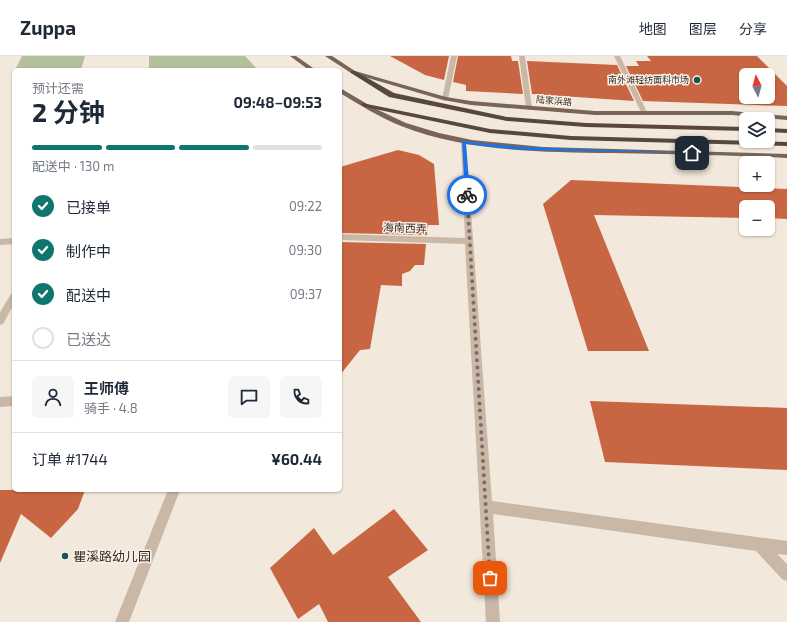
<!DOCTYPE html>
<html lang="zh">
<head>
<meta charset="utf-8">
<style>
  :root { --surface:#fff; --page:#f6f6f7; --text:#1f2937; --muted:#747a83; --line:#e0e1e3; --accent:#0f766e }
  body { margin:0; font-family:"Exo 2","Noto Sans SC",sans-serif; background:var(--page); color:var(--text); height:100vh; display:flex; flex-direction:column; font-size:15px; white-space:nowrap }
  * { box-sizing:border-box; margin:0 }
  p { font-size:13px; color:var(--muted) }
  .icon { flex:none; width:22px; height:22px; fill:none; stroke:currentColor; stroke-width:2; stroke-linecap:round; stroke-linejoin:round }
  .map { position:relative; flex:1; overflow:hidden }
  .sheet { position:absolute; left:12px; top:12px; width:330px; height:424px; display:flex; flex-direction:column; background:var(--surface); border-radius:6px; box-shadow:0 1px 3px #0004 }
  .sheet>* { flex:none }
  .needle { width:26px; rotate:354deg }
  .buttons { position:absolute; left:739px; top:12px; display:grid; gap:8px }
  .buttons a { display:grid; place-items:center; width:36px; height:36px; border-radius:6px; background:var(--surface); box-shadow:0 1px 3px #0004; font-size:20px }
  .pin { position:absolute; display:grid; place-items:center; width:34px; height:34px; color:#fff; margin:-17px; border-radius:8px; box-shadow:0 2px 6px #0006 }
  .courier { position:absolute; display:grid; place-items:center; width:40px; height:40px; margin:-20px; border:3px solid #1a73e8; border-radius:50%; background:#fff; color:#222; box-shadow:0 1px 5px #0007 }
  .headline em { font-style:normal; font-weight:700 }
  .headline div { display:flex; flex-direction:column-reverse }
  .headline { display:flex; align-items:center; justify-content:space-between; height:68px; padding:0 20px }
  h1 { font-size:26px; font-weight:700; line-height:30px }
  .bar { display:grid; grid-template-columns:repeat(4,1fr); gap:6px 4px; align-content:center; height:48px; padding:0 20px }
  .bar i { height:5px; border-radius:3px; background:var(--line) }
  .bar .selected { background:var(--accent) }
  .bar p { grid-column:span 4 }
  .line { display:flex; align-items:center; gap:10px; padding:0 20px; border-top:1px solid var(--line) }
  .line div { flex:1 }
  .round { display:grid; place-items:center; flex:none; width:42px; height:42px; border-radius:6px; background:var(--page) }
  ol { padding:0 20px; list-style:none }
  li { display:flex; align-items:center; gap:12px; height:44px }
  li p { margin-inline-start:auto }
  li .icon { padding:4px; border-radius:50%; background:var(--accent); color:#fff; stroke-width:4 }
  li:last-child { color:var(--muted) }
  li i { width:22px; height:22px; border:2px solid var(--line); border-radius:50% }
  header { display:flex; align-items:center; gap:24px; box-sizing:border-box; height:56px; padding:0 20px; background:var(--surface); border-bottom:1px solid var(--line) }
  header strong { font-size:19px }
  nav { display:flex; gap:22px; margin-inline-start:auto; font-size:14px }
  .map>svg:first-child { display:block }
  .green { fill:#b3c19a }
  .building { fill:#c86643; fill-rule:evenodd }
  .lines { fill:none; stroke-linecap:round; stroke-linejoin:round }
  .lane { fill:#cab8a6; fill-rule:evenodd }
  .street { fill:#cab8a6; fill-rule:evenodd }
  .primary { fill:#796458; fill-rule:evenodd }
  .highway { fill:#58473e; fill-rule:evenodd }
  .route { fill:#1a73e8 }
  .done { stroke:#786e66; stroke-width:4; stroke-dasharray:0 7.2 }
  .poi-dot { fill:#1c5359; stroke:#faf2e7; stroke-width:1.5 }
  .labels { text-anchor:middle; stroke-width:3; stroke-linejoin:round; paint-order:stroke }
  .far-poi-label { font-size:9px; fill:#372c27; stroke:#faf2e7; text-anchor:end }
  .far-street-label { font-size:9px; fill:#372c27; stroke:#faf2e7 }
  .street-label { font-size:11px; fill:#372c27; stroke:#faf2e7 }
  .near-poi-label { font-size:13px; fill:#372c27; stroke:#faf2e7; text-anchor:start }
</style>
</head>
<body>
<header>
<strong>Zuppa</strong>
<nav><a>地图</a><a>图层</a><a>分享</a></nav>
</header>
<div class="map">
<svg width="787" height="566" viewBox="0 0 787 566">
  <rect width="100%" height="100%" fill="#f2e8db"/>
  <g class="green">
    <path d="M22 0H85L81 14H15Z"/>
    <path d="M149 0H245L258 14H149Z"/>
  </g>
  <g class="building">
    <path d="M390 0H449L444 24 425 19Z"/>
    <path d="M458 0H511L512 5H518L523 38 466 35V29L453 26Z"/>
    <path d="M647 0H757L787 30V50L643 45 626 10H639L636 5H651ZM746 19H768V41H746Z"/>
    <path d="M527 5 617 9 634 45 532 38Z"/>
    <path d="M398 94 419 99 434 108 439 169H428L427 179 340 177V111Z"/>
    <path d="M571 124 787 133V163L768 162V151H746V162L594 159 649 295H588L543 148Z"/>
    <path d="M340 186 426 188 424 209H415L410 215 402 218V230L381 229 370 293 360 294 340 319Z"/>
    <path d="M590 345 787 352V414L605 406Z"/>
    <path d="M0 434H85L78 453 51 482 21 458 0 507Z"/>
    <path d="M394 453 428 494 388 521 421 566H328L319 548 298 563 270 512 314 472 333 499Z"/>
  </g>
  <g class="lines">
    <g class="lane">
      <path d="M451 0H457L448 43 445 45 442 43Z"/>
      <path d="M614 0H620L647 56 646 57 641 56Z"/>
      <path d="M14 237V248L3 268 0 269V256L11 238Z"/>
      <path d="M14 340V350L0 351V341Z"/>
      <path d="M168 434H180L129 566H115Z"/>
    </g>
    <g class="street">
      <path d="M519 0H525L532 52 529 54 526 52Z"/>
      <path d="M461 85 466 86 492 445 787 485V499L777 498 787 508V525L782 523 756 495 493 458 500 566H486L465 188 340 184V178L465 182Z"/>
      <path d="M14 182V188L0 189V183Z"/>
    </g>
    <g class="primary">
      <path d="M290 0H296L316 14H309Z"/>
      <path d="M325 0H332L355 15 446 41 471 45 595 55H732L787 60V64L732 59H595L471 49 443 44 351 17Z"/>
      <path d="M340 32 374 52 406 67 439 77 472 84 543 91 787 98V102C728 99 670 98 611 97 541 96 467 96 401 70 379 61 360 49 340 37Z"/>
    </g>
    <g class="highway">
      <path d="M351 15H355L394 37 507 61 586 67 746 71V75L586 71 507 65 389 41 351 17Z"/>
      <path d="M362 47 490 73 571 80 787 86V90L571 84 490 77 365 51 361 49Z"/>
      <path d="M768 72 787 73V77L768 76Z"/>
    </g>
  </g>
  <path class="route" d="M462 85 523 91 695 97 523 94 466 88 470 139 467 141 465 139Z"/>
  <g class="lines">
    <path class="done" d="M467 139 490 522"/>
  </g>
  <g class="poi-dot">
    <circle cx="697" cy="24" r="4"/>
    <circle cx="65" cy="500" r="4"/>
  </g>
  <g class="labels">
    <g class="far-poi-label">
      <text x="689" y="27">南外滩轻纺面料市场</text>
    </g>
    <g class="far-street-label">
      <text transform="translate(554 45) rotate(5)" y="3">陆家浜路</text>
    </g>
    <g class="street-label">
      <text transform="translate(405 172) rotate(2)" y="4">海南西弄</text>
    </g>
    <g class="near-poi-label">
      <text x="73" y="505">瞿溪路幼儿园</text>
    </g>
  </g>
</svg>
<div class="buttons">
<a><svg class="needle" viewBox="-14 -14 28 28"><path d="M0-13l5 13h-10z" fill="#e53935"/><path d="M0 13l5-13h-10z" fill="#747a83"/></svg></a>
<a><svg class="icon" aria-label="layers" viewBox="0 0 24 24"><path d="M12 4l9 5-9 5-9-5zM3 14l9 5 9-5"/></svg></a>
<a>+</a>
<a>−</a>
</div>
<div class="pin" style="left:490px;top:522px;background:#ea580c"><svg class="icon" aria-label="bag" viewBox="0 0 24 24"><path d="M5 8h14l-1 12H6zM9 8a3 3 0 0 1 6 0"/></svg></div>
<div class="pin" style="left:692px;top:97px;background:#1f2937"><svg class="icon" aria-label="home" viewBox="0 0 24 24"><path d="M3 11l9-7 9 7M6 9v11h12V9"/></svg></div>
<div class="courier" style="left:467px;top:139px"><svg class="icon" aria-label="bike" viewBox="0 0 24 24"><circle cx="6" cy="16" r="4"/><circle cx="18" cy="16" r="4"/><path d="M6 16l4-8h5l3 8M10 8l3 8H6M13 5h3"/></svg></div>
<section class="sheet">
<div class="headline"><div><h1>2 分钟</h1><p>预计还需</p></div><em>09:48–09:53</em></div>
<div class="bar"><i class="selected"></i><i class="selected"></i><i class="selected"></i><i></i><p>配送中 · 130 m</p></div>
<ol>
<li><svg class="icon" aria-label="check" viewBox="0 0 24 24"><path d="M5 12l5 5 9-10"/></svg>已接单<p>09:22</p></li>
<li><svg class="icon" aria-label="check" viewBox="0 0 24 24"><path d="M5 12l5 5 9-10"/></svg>制作中<p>09:30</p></li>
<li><svg class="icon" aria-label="check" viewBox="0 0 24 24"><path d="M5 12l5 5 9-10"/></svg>配送中<p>09:37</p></li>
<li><i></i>已送达</li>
</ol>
<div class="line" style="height:72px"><a class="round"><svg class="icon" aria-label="person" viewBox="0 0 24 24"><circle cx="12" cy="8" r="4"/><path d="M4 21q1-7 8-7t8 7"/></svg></a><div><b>王师傅</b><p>骑手 · 4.8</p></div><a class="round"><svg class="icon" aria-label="chat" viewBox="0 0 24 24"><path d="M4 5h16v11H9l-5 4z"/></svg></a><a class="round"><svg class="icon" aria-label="phone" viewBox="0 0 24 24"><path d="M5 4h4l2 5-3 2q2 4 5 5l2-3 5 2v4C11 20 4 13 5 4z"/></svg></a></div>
<div class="line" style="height:52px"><div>订单 #1744</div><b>¥60.44</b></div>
</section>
</div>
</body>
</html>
